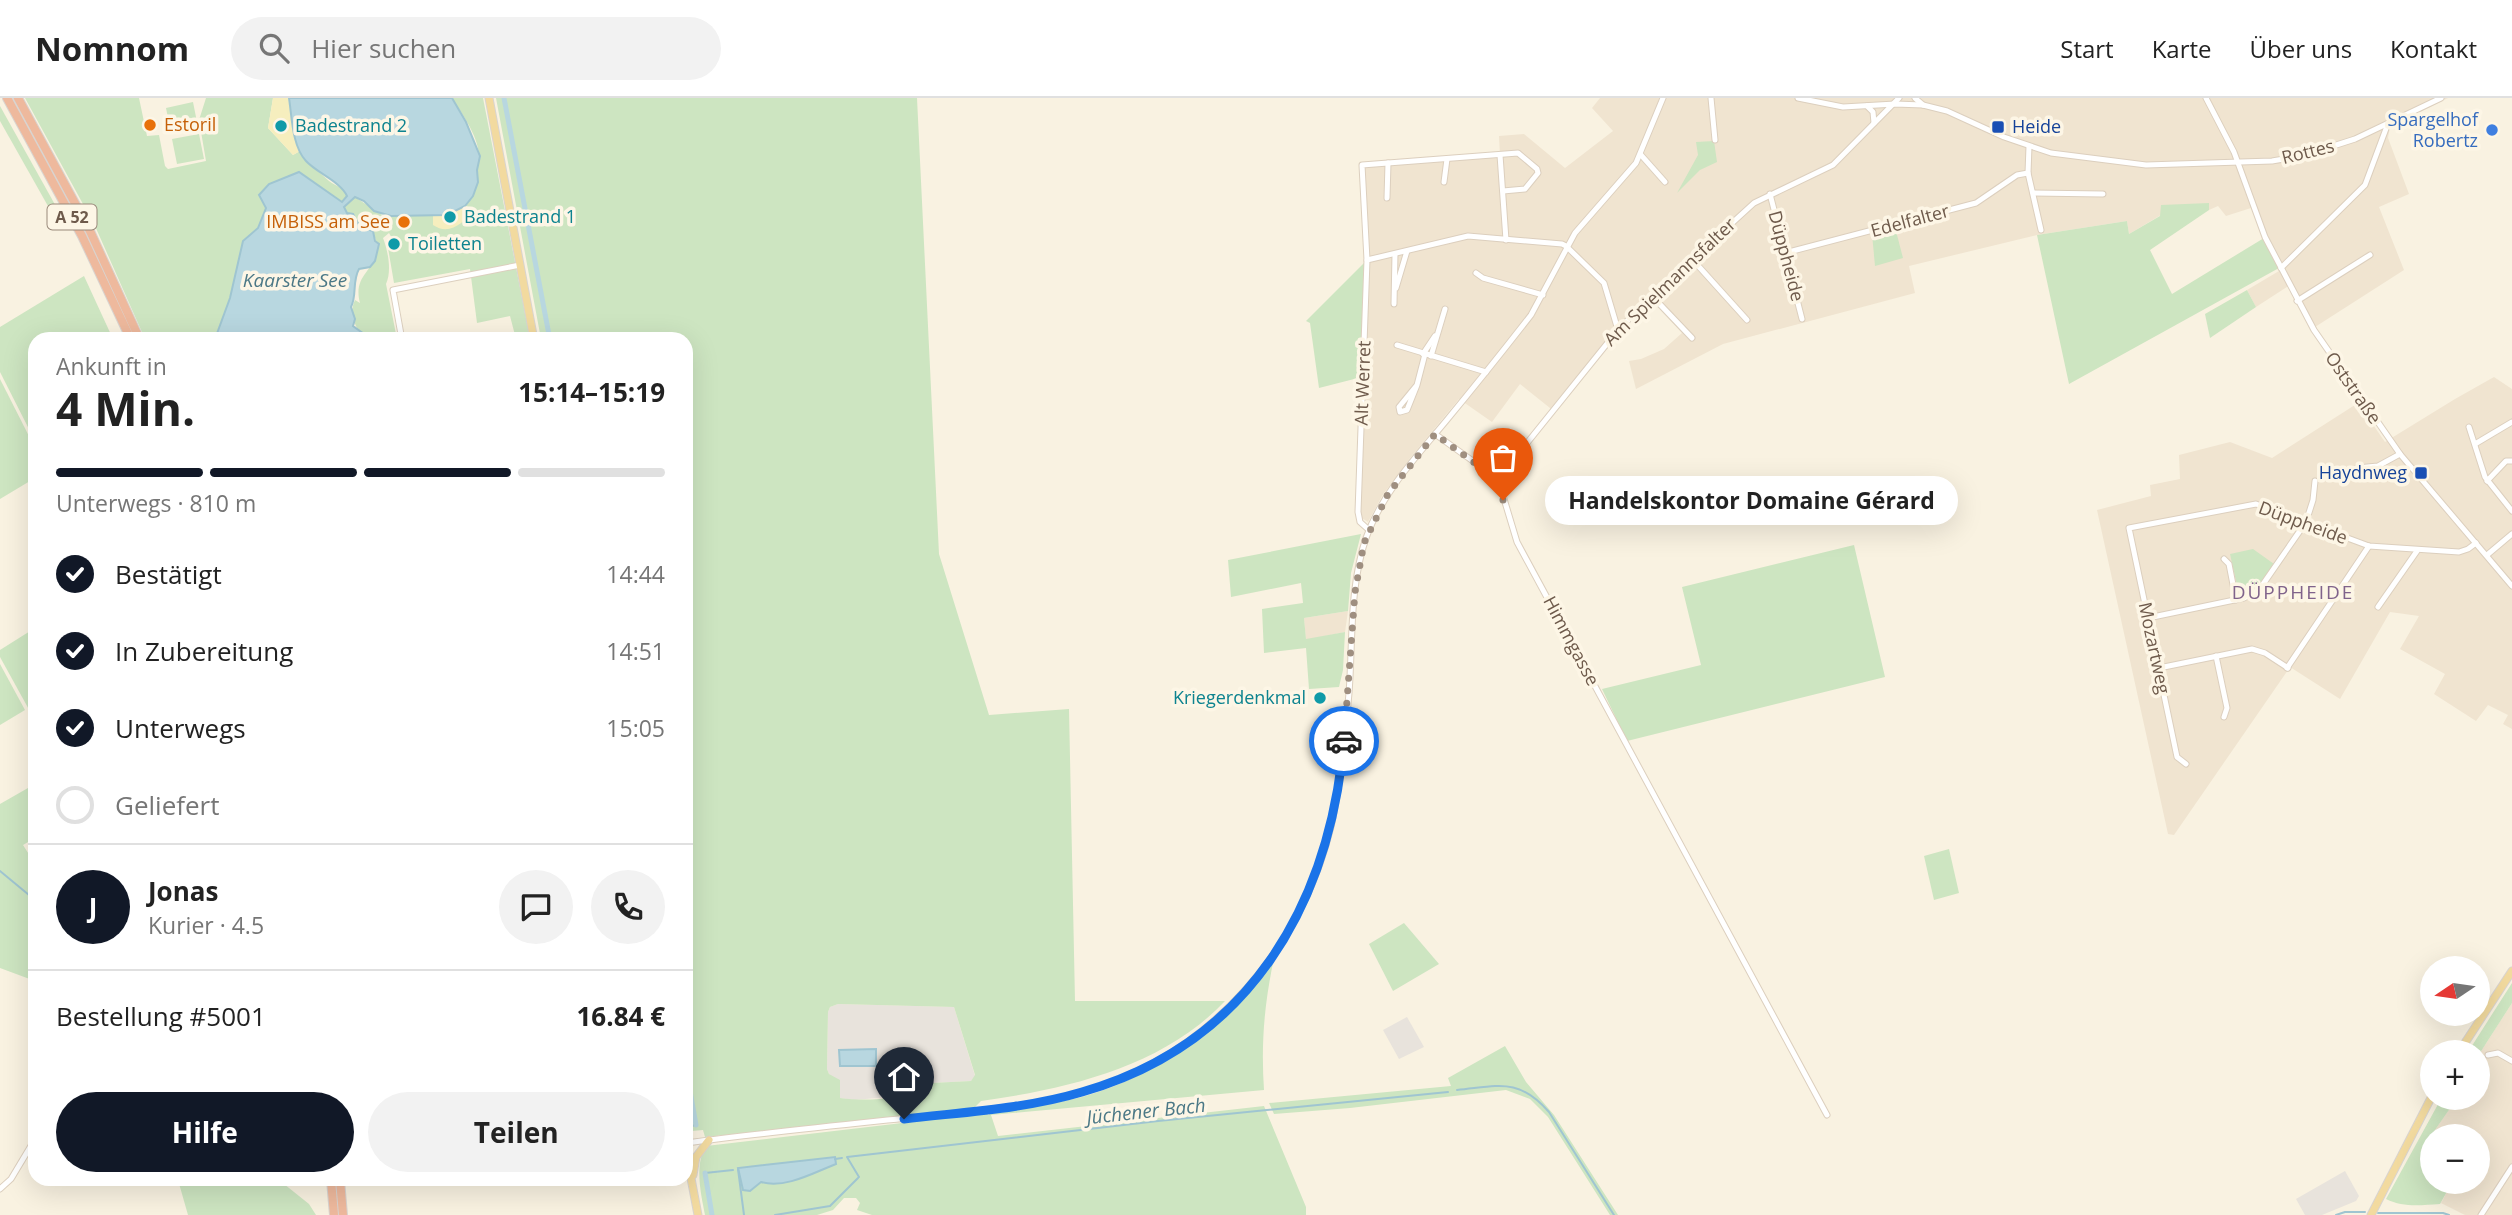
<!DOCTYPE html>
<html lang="de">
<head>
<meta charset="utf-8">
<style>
  :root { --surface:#fff; --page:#f2f2f2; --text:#222; --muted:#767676; --line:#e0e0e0; --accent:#111827 }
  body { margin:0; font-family:"Open Sans",sans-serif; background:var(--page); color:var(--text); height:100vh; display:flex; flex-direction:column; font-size:26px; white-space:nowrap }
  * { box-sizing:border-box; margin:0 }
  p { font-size:23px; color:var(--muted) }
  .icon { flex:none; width:38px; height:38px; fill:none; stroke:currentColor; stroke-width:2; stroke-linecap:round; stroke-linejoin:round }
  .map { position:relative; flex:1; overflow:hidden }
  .side { position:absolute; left:28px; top:234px; width:665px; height:854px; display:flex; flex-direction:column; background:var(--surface); border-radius:21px; box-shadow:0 7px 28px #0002 }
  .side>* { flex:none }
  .needle { width:46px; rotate:257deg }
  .controls { position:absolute; left:2420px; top:858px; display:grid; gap:14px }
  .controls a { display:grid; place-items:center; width:70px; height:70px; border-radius:50%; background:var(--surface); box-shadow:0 7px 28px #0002; font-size:35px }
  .pin { position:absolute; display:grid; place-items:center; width:60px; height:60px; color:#fff; margin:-72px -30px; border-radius:50% 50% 50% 0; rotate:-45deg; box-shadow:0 0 7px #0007 }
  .pin .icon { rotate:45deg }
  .courier { position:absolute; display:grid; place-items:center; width:70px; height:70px; margin:-35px; border:5px solid #1a73e8; border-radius:50%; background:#fff; color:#222; box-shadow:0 2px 9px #0007 }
  .bubble { position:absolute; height:49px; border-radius:24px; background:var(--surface); box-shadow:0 7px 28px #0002; font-size:23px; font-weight:700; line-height:49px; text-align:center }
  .head em { font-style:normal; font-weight:700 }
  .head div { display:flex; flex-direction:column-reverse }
  .head { display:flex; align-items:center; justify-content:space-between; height:119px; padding:0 28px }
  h1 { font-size:46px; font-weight:700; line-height:52px }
  .bar { display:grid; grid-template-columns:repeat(4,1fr); gap:10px 7px; align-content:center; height:84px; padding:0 28px }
  .bar i { height:9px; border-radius:5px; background:var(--line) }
  .bar .selected { background:var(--accent) }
  .bar p { grid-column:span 4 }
  .line { display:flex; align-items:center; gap:18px; padding:0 28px; border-top:2px solid var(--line) }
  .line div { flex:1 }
  .round { display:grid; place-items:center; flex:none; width:74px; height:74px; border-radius:37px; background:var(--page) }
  ol { padding:0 28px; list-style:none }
  li { display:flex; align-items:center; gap:21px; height:77px }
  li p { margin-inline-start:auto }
  li .icon { padding:7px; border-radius:50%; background:var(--accent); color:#fff; stroke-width:4 }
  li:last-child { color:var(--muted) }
  li i { width:38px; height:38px; border:4px solid var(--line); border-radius:50% }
  .cta { display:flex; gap:14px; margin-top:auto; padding:14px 28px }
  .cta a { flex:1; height:80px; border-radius:42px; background:var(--accent); color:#fff; font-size:28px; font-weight:700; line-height:80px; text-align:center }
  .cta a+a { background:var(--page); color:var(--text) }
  header { display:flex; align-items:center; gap:42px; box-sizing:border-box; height:98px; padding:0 35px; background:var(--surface); border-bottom:2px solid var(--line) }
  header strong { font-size:33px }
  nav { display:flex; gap:38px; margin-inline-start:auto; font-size:24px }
  .search { width:490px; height:63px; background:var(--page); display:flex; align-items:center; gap:18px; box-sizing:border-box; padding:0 24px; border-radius:38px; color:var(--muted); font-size:26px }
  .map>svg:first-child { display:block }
  .residential { fill:#f0e4d0 }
  .industrial { fill:#e8e3dc }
  .green { fill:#cde5c1; fill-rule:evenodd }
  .sand { fill:#f6eebe }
  .water { fill:#b8d7e0; stroke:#9fc5d1; stroke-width:2 }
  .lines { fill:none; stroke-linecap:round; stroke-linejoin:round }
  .stream { stroke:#9fc5d1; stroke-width:2 }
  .canal { stroke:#b8d7e0; stroke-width:5 }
  .minor-casing { stroke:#dccfbe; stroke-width:7 }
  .major-casing { stroke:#d9d4d0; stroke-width:9 }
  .highway-casing { stroke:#d9d4d0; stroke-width:10 }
  .minor { stroke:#fff; stroke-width:5 }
  .major { stroke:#f2da9f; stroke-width:7 }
  .highway { stroke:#eeb99d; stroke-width:8 }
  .done { stroke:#9f8f80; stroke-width:7; stroke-dasharray:0 12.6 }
  .route { stroke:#1a73e8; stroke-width:9 }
  .food-dot { fill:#e8710a; stroke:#fdf6e6; stroke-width:2.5 }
  .culture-dot { fill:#0f9aa8; stroke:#fdf6e6; stroke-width:2.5 }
  .transit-dot { fill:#1a4fb4; stroke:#fdf6e6; stroke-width:2.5 }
  .shop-dot { fill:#3f7fe0; stroke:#fdf6e6; stroke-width:2.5 }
  .labels { text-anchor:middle; stroke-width:7; stroke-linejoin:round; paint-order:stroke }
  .shield { fill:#fdf6e6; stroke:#99897a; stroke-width:2 }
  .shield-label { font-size:16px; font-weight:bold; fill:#6e5a4b }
  .shop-label { font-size:18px; fill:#366cbe; stroke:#fdf6e6; text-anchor:end }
  .food-label { font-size:18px; fill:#c56008; stroke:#fdf6e6; text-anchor:start }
  .culture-label { font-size:18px; fill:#0d838f; stroke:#fdf6e6; text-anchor:start }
  .transit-label { font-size:18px; fill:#164399; stroke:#fdf6e6; text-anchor:start }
  .street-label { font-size:18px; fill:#6e5a4b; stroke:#fdf6e6 }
  .water-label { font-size:19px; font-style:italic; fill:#4b7886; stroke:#fdf6e6 }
  .neighbourhood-label { font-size:19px; letter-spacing:2px; fill:#80638b; stroke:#fdf6e6 }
</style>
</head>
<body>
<header>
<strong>Nomnom</strong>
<div class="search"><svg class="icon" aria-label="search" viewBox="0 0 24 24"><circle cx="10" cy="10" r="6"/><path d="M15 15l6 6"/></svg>Hier suchen</div>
<nav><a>Start</a><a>Karte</a><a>Über uns</a><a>Kontakt</a></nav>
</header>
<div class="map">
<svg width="2512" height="1117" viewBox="0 0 2512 1117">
  <rect width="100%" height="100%" fill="#f9f2e1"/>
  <g class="residential">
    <path d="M1600 0H2448L2390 29 2388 40 2409 96 2379 109 2404 172 2315 229 2290 187 2256 209 2247 192 2279 173V170L2251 110 2226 118 2218 108 2209 112V105L2161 117 2129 136 2127 123 2037 137 1909 168 1915 195 1723 246 1636 291 1629 263 1641 261 1664 251 1682 235 1652 203 1618 236 1555 314 1520 286 1492 324 1459 301 1410 360 1382 398 1368 424 1360 419 1367 162 1362 67 1500 57 1499 38 1524 36 1565 70 1613 33 1592 10Z"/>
    <path d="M2494 279 2512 291V631L2503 626 2508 617 2488 607 2476 623 2434 596 2445 576 2400 551 2419 518 2390 514 2340 601 2290 569 2174 737 2168 736 2097 412 2151 398 2150 387 2180 381 2179 357 2230 344 2272 360 2358 305 2385 344 2455 301Z"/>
    <path d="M1348 513 1345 534 1306 542 1304 520Z"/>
    <path d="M2512 905V1117H2465L2441 1105 2453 1083H2478V1038H2432V1057L2421 1052 2458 999H2478V958Z"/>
  </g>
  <g class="industrial">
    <path d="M838 906 954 909 975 978 971 983 911 986V995L900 998 854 1002 840 1000 833 980 829 976 827 971 828 914 830 909Z"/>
    <path d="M1407 919 1424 949 1399 961 1383 932Z"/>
    <path d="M2345 1073 2359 1098 2356 1103 2322 1117H2305L2296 1101Z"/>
  </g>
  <g class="green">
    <path d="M25 0H139L147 38 159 37 165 68 168 71 206 63 199 22 206 0H273L268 30 293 57 300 53C307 64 319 74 329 83 337 89 342 88 347 98L342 104 321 91 266 110 258 130 243 143 230 200 215 241H145L95 128Z"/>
    <path d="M452 0H483L530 241H516L510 218 477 225 470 171 394 185 387 144 391 143 395 152 398 151 389 135 383 140C388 153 392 173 386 186L397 241H363C356 228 348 217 355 202L360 205C353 179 372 174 377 155 379 148 375 141 373 133L360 129 353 116 347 115 344 109 355 99 382 117 433 116 434 127 472 110 465 108C476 96 477 88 477 72 477 67 480 61 479 56 477 36 462 16 452 0Z"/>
    <path d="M496 0H917L939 456 989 617 1069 611 1075 903H1225C1163 969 1067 991 981 1003L974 1010 725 1037 705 1039 703 1032 692 1033 686 1009V242L541 241ZM838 906 954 909 975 977 971 983 911 986V995C889 1002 863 1003 840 1000V982L829 976 827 971 828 914 830 909Z"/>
    <path d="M193 4 198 29 171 35 166 10Z"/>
    <path d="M0 8 63 121 57 124 0 23Z"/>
    <path d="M199 36 204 61 177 66 172 41Z"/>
    <path d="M1714 43 1717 64 1700 72 1677 95 1698 57 1696 44Z"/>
    <path d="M2209 105V112L2150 152 2172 196 2264 140 2279 170 2069 286 2037 137 2127 123 2129 136 2160 118 2161 107Z"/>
    <path d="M1895 129 1903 160 1875 168 1872 136Z"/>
    <path d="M1367 162 1362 279 1319 290 1310 225 1306 223Z"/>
    <path d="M84 178 113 241 35 242V343L0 274V229Z"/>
    <path d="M2247 192 2256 209 2210 240 2205 216Z"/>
    <path d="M0 281 35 350V380L0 401Z"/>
    <path d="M1361 436 1351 475 1348 513 1304 520 1306 541 1345 534 1343 572 1339 589 1309 591 1306 550 1264 555 1262 511 1303 505 1301 485 1231 499 1228 462Z"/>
    <path d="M1854 447 1885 579 1627 643 1602 591 1701 567 1682 489Z"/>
    <path d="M2253 451 2274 466 2256 491 2245 497 2238 492 2230 456Z"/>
    <path d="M35 530V615L32 617 0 559V552Z"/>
    <path d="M0 566 25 612 0 627Z"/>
    <path d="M35 686V740L23 747 30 758 35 756V883L0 870V706Z"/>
    <path d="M1949 751 1959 795 1934 802 1924 758Z"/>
    <path d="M1404 825 1439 866 1393 893 1369 846Z"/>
    <path d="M1273 865C1264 908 1261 948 1264 992L991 1017 998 1038 1264 1008 1306 1109V1117H872L857 1112 860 1105 856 1100H844L833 1112 817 1117H705C701 1096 694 1067 706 1048L987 1015 988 1017 992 1014C1022 1011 1052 1006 1082 999 1159 978 1224 925 1273 865ZM834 1059 835 1066 805 1078 762 1084 754 1088 739 1070Z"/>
    <path d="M2512 885V905L2478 958V954H2468Z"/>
    <path d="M1505 948 1526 984 1554 1017 1618 1117H1610L1548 1019 1530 1001 1506 992 1350 1010 1274 1016 1269 1005 1451 988 1448 980Z"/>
    <path d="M2442 999H2458L2421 1052 2432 1057V1083H2453L2440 1106C2421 1107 2404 1110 2386 1101Z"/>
    <path d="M178 1082H279L309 1106 316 1117H188Z"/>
  </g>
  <g class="sand">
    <path d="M273 0H289L295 36 300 53 293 57 268 30Z"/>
    <path d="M465 108 473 112C464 125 449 138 433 127V116L447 117Z"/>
  </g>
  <g class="water">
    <path d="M289 0H452L466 24 480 58 477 72 478 84 473 98 465 108 447 117 391 118 374 113 364 103 355 99 344 109 347 115 353 116 360 129 373 133 375 143 379 146 375 163 370 169 359 171C352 183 357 198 351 209L355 221 353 228 364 236 363 241H215L230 200 243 143 258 130 266 110 259 97 269 86 299 74 342 104 347 98C341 84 317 75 306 63 292 48 292 19 289 0Z"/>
    <path d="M876 951V968H840L839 952Z"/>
    <path d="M835 1059 836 1066C813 1075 785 1091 761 1084L750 1093 743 1092 738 1070Z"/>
  </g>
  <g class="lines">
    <g class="stream">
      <path d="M0 773 35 802"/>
      <path d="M1457 992C1499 988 1518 979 1549 1014L1614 1117"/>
      <path d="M691 1028 696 1027"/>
      <path d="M835 1061 842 1060"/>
      <path d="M738 1071 744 1117"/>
      <path d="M705 1075 733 1072"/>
      <path d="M859 1079 847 1059 1158 1023 1448 994"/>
      <path d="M2378 1115H2443L2449 1117"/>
      <path d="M775 1117 830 1108 858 1080"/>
      <path d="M2336 1117 2345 1114H2365"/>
    </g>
    <g class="canal">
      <path d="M504 0 550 242"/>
      <path d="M686 970 696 1027"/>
      <path d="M705 1075 712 1117"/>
    </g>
    <g class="minor-casing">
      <g id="minor">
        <path d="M1711 0 1715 42"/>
        <path d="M1798 0 1843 9 1895 6 1923 7 1947 13 2004 39 2051 55 2146 67 2272 63 2302 58 2355 41 2441 0"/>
        <path d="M1915 0 1923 7"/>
        <path d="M2206 0 2234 54 2265 139 2314 232 2400 356 2512 488"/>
        <path d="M1867 8 1873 14 1874 25"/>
        <path d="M2029 48 2028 75 2041 132"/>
        <path d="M1500 57 1506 142"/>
        <path d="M1641 57 1665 84"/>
        <path d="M1444 84 1447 61"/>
        <path d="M2033 95 2103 96"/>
        <path d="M1770 96 1802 221"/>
        <path d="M1387 100 1388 65"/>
        <path d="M1785 155 1976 105 2017 77 2028 75"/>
        <path d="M1692 161 1747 222"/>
        <path d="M1367 162 1362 67 1518 55 1537 71 1538 75 1525 91 1503 93"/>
        <path d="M2281 170 2365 87 2387 28"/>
        <path d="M1476 175 1483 180 1543 197"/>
        <path d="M1396 190 1407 153"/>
        <path d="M1652 198 1692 240"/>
        <path d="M2297 203 2370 157"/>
        <path d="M1394 206 1395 156"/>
        <path d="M402 242 393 192 520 167"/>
        <path d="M1397 247 1486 274"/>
        <path d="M1423 256 1435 238"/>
        <path d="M1431 258 1445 211"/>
        <path d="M1417 287 1407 312 1400 314 1399 309 1417 287 1425 256"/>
        <path d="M2469 329 2485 379 2512 413"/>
        <path d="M1435 336 1498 381 1517 444 1827 1017"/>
        <path d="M2475 346 2512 324"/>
        <path d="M2357 370 2378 368 2400 356"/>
        <path d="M1498 381 1618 232 1652 198 1754 105 1833 67 1899 0"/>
        <path d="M2487 383 2506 363H2512"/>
        <path d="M1369 432 1360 424 1358 414 1367 162 1468 138 1562 146 1566 148 1604 185 1618 232"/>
        <path d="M2487 457 2512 436"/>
        <path d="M2224 461 2229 466 2236 502"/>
        <path d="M2378 509 2417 453"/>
        <path d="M2148 520 2244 500 2259 492 2306 424 2313 402 2315 383"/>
        <path d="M2216 558 2227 610 2224 619"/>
        <path d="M2159 570 2252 551 2265 555 2288 570"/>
        <path d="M2287 570 2369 448"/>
        <path d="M2186 666 2177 659 2129 430 2256 406 2369 448 2459 454 2468 451 2476 445"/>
        <path d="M2488 957 2498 955 2512 963"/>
        <path d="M686 1045C769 1034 852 1026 936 1017 990 1011 1044 1007 1096 990 1215 950 1301 850 1331 729 1341 685 1345 640 1349 595 1353 544 1349 490 1366 440 1382 395 1416 359 1446 323 1475 288 1503 253 1531 217L1575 135 1636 65 1663 0"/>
        <path d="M0 1091 11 1081 35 1041"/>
        <path d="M2481 1117 2512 1069"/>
      </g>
    </g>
    <g class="major-casing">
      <g id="major">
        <path d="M489 0 534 242"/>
        <path d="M2459 954 2512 873"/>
        <path d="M686 1054 698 1117"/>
        <path d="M693 1077 696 1059 709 1042"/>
        <path d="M2371 1117 2432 998"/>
      </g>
    </g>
    <g class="highway-casing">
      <g id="highway">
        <path d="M7 0 82 138 131 242"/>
        <path d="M18 0 90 133 140 242"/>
        <path d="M331 1082 334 1117"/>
        <path d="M340 1082 343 1117"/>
      </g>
    </g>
    <use href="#minor" class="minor"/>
    <use href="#major" class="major"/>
    <use href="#highway" class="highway"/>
  </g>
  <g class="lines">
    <path class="done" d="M1344 643 1355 494 1364 445 1388 396 1435 336 1497 381 1503 402"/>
    <path class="route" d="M904 1021C963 1014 1025 1011 1082 994 1249 946 1329 808 1344 643"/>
  </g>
  <g class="food-dot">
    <circle cx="150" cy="27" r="7"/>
    <circle cx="404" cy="124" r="7"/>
  </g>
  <g class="culture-dot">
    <circle cx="281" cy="28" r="7"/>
    <circle cx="450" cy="119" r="7"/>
    <circle cx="394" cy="146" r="7"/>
    <circle cx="1320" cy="600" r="7"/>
  </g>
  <g class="transit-dot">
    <rect x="1991" y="22" width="14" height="14" rx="3.5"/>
    <rect x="2414" y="368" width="14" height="14" rx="3.5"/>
  </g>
  <circle class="shop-dot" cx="2492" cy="32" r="7"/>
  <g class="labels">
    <rect class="shield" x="47.5" y="106.5" width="49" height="25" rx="5"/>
    <g class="shield-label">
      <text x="72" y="125">A 52</text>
    </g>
    <g class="shop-label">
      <text x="2478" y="28">Spargelhof<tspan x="2478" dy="21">Robertz</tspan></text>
    </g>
    <g class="food-label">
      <text x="164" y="33">Estoril</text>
      <text x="390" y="130" text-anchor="end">IMBISS am See</text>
    </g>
    <g class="culture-label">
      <text x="295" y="34">Badestrand 2</text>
      <text x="464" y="125">Badestrand 1</text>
      <text x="408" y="152">Toiletten</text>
      <text x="1306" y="606" text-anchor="end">Kriegerdenkmal</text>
    </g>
    <g class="transit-label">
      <text x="2012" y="35">Heide</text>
      <text x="2407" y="381" text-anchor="end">Haydnweg</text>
    </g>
    <g class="street-label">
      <text transform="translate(2308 54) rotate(-14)" y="6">Rottes</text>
      <text transform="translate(1910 123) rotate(-15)" y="6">Edelfalter</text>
      <text transform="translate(1786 158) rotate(75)" y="6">Düppheide</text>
      <text transform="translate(1670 184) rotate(-44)" y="6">Am Spielmannsfalter</text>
      <text transform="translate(1363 285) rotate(-88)" y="6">Alt Werret</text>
      <text transform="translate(2353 290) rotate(55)" y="6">Oststraße</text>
      <text transform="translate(2303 425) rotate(20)" y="6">Düppheide</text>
      <text transform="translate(1571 543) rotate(62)" y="6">Himmgasse</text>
      <text transform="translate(2154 550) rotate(78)" y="6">Mozartweg</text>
    </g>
    <g class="water-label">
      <text x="295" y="189">Kaarster See</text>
      <text transform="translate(1146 1013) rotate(-6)" y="7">Jüchener Bach</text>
    </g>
    <g class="neighbourhood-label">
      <text x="2293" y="501">DÜPPHEIDE</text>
    </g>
  </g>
</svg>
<div class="controls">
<a><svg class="needle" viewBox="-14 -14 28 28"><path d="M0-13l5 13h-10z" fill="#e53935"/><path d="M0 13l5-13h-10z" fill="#767676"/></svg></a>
<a>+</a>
<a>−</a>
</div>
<div class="pin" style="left:1503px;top:402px;background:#ea580c"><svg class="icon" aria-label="bag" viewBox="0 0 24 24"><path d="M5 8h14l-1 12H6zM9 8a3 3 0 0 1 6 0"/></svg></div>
<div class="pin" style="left:904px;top:1021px;background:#1f2937"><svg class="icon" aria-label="home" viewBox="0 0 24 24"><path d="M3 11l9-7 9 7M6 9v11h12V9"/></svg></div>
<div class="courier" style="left:1344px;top:643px"><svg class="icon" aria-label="car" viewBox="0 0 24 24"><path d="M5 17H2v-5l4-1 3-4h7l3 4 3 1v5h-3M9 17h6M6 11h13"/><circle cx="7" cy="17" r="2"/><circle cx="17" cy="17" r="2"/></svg></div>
<div class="bubble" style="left:1545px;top:378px;width:413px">Handelskontor Domaine Gérard</div>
<section class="side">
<div class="head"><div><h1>4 Min.</h1><p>Ankunft in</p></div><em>15:14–15:19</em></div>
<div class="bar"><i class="selected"></i><i class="selected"></i><i class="selected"></i><i></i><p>Unterwegs · 810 m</p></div>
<ol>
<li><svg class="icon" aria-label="check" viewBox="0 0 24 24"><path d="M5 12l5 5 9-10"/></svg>Bestätigt<p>14:44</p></li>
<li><svg class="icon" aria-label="check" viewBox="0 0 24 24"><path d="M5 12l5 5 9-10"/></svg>In Zubereitung<p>14:51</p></li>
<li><svg class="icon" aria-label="check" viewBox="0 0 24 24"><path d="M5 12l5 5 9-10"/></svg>Unterwegs<p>15:05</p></li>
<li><i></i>Geliefert</li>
</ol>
<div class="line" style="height:126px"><b class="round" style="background:var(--accent);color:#fff">J</b><div><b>Jonas</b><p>Kurier · 4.5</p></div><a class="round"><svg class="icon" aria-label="chat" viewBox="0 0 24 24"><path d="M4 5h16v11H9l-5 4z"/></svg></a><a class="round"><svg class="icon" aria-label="phone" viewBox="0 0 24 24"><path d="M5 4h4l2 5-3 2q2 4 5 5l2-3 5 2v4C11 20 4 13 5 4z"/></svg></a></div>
<div class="line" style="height:91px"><div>Bestellung #5001</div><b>16.84 €</b></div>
<div class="cta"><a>Hilfe</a><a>Teilen</a></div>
</section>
</div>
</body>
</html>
